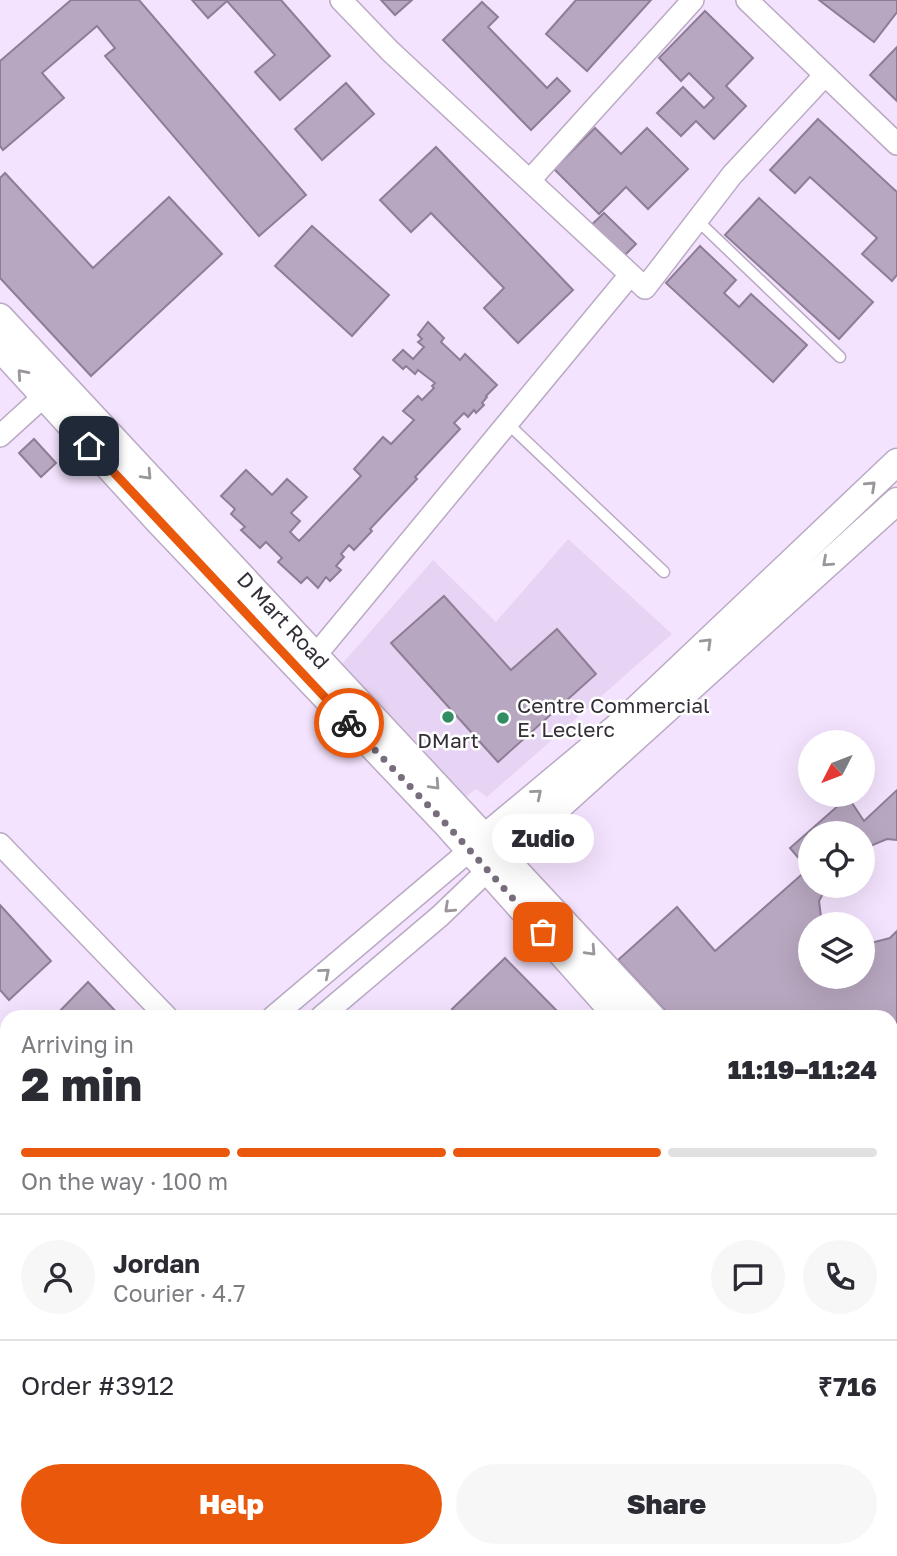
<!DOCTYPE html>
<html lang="en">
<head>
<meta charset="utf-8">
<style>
  :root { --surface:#fff; --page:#f7f7f7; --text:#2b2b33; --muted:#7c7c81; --line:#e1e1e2; --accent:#ea580c }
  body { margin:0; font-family:"Golos Text",sans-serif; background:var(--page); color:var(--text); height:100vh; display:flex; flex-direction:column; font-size:26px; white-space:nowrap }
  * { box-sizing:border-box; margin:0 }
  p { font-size:23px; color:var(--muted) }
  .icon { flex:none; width:38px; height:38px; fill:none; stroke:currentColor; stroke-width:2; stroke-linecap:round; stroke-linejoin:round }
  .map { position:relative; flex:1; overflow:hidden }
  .panel { position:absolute; left:0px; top:1010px; width:898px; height:548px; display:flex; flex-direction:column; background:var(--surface); border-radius:21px 21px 0 0; box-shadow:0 7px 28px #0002 }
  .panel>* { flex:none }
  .needle { width:46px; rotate:228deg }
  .buttons { position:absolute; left:798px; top:730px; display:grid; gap:14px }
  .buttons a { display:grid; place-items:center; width:77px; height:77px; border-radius:50%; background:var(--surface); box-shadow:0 7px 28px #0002; font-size:35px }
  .pin { position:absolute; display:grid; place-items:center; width:60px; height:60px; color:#fff; margin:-30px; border-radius:14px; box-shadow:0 4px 10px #0006 }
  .courier { position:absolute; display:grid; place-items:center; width:70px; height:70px; margin:-35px; border:5px solid #ea580c; border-radius:50%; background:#fff; color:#222; box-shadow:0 2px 9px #0007 }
  .bubble { position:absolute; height:49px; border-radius:24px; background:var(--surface); box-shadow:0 7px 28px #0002; font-size:23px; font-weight:800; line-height:49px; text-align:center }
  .headline em { font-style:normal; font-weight:800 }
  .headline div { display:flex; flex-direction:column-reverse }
  .headline { display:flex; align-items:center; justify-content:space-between; height:119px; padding:0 21px }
  h1 { font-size:46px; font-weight:800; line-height:52px }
  .bar { display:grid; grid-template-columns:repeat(4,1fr); gap:10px 7px; align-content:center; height:84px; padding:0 21px }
  .bar i { height:9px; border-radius:5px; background:var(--line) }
  .bar .selected { background:var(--accent) }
  .bar p { grid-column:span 4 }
  .line { display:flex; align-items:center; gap:18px; padding:0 21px; border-top:2px solid var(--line) }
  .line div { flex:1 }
  .round { display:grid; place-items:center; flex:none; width:74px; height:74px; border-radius:37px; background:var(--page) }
  .button { display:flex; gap:14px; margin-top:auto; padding:14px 21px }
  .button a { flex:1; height:80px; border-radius:42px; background:var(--accent); color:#fff; font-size:28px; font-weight:800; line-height:80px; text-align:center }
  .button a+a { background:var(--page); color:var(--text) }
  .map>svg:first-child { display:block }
  .built { fill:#e7d3f3 }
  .building { fill:#b7a7c0; stroke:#8d7e96; stroke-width:2 }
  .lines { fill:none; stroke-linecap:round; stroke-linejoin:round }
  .service-casing { stroke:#baaac4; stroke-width:13 }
  .minor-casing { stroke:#baaac4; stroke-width:24 }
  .tertiary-casing { stroke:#baaac4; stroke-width:29 }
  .service { stroke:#fff; stroke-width:10 }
  .minor { stroke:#fff; stroke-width:21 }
  .tertiary { stroke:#fff; stroke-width:26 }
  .oneway { stroke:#9a969c }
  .done { stroke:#776d7d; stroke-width:7; stroke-dasharray:0 12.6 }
  .route { stroke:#ea580c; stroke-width:9 }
  .poi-dot { fill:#328d64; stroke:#fff; stroke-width:2.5 }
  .labels { text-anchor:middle; stroke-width:5; stroke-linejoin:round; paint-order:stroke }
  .street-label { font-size:21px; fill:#342e38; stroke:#fff }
  .poi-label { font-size:21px; fill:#342e38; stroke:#fff; text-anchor:start }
</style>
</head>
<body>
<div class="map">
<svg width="897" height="1556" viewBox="0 0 897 1556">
  <rect width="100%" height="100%" fill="#f4e3fe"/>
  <path class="built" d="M568 539 672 634 487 797 476 789 463 799 342 664 433 560 496 622Z"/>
  <g class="building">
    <path d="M71 0H139L306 195 259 236 105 56 115 48 97 26 42 73 64 98 3 150 0 146V61Z"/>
    <path d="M192 0H281L330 56 280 100 255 72 275 55 227 1 208 18Z"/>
    <path d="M381 0H412L395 15Z"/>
    <path d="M576 0H651L587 71 546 34Z"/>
    <path d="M819 0H897V12L874 42Z"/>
    <path d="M482 2 498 17 488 27 547 88 557 78 570 91 531 130 443 40Z"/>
    <path d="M705 11 753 58 726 86 746 106 714 139 696 121 681 136 657 113 683 87 704 108 714 98 689 73 681 81 659 58Z"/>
    <path d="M897 47V101L870 75Z"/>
    <path d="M346 83 374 114 322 160 295 129Z"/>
    <path d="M818 119 897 192V275L892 281 862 254 877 238 810 177 795 193 770 170Z"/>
    <path d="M595 128 621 154 647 128 688 169 648 209 626 187 599 214 554 169Z"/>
    <path d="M436 147 573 290 518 343 484 308 504 288 431 213 411 232 380 200Z"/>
    <path d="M5 173 93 268 169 197 222 254 91 376 0 278V178Z"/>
    <path d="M759 198 873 302 839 339 725 235Z"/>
    <path d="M604 213 636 244 619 261 587 229Z"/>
    <path d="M312 226 389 295 352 336 275 266Z"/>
    <path d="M700 246 736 280 724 293 739 307 751 294 807 345 773 382 666 283Z"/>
    <path d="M428 322 444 338 441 342 460 360 465 354 497 385 486 396 487 397 482 403 484 405 476 413 474 410 468 417 464 413 454 423 460 429 415 477 417 479 370 529 372 531 354 550 349 545 341 554 344 557 336 566 341 570 330 581 326 577 318 588 307 577 301 583 278 562 282 558 266 542 260 548 241 530 245 527 231 514 235 509 221 496 246 470 272 495 287 479 307 497 291 513 300 521 290 532 299 541 361 476 354 469 383 437 391 444 414 420 403 411 418 396 422 400 434 388 432 386 435 383 418 370 415 374 406 366 403 369 393 360 403 350 413 359 424 347 418 342 422 339 418 335Z"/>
    <path d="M34 439 56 463 41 477 19 453Z"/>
    <path d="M444 596 511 670 557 629 596 674 498 762 391 643Z"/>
    <path d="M897 790V840L887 839 863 849V833H810V886H827L819 901 822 924H810V976H863V945L890 938 897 931V1038L891 1044V1017H671L618 960 677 907 715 951 808 869 790 848 848 797 864 821Z"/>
    <path d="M0 905 51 961 9 1000 0 990Z"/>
    <path d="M505 958 563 1017H460L452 1009Z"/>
    <path d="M88 982 121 1017H54Z"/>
    <path d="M7 1112V1206L0 1213V1118Z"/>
    <path d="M897 1464V1550L890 1556H781L788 1550H891V1469Z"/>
    <path d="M320 1550H393L392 1556H320Z"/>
  </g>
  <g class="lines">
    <g class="service-casing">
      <g id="service">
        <path d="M697 220 840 357"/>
        <path d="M507 423 664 572"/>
        <path d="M891 1437 897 1432"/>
        <path d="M422 1550V1556"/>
        <path d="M575 1550V1556"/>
        <path d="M311 1556V1550"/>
        <path d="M735 1556 742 1550"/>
      </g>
    </g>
    <g class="minor-casing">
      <g id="minor">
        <path d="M341 0 390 51 645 288 732 175 825 75"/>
        <path d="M747 0 897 144"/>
        <path d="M530 180 693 0"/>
        <path d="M0 436 54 387"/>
        <path d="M315 656 630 275"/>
        <path d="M0 844 167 1017"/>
        <path d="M273 1017 469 851"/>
        <path d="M321 1017 440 916 488 870"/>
        <path d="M891 1086 897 1080"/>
        <path d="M0 1274 7 1267"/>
        <path d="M0 1323 7 1317"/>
        <path d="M0 1461 7 1469"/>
        <path d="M0 1505 7 1513"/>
        <path d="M41 1550 46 1556"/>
        <path d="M76 1550 81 1556"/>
        <path d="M139 1556 137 1553 139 1550"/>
        <path d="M288 1556 289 1550"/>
      </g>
    </g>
    <g class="tertiary-casing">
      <g id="tertiary">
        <path id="s1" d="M0 317 652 1017"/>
        <path d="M0 348 158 521 448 826 618 1017"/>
        <path d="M471 849 622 723 897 462"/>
        <path d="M491 868 897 501"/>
        <path d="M891 1281 897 1289"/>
        <path d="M891 1321 897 1328"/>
      </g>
    </g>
    <use href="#service" class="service"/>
    <use href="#minor" class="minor"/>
    <use href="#tertiary" class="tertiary"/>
  </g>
  <defs><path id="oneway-chevron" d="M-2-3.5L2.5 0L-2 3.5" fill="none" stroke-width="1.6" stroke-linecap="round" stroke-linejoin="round" transform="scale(1.75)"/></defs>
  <g class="oneway">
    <use href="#oneway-chevron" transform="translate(22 374) rotate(-131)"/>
    <use href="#oneway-chevron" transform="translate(147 475) rotate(47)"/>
    <use href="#oneway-chevron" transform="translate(871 486) rotate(-43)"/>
    <use href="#oneway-chevron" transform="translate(827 562) rotate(138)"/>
    <use href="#oneway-chevron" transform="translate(707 643) rotate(-44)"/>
    <use href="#oneway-chevron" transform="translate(435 785) rotate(47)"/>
    <use href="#oneway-chevron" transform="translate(537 794) rotate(-40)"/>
    <use href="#oneway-chevron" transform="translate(449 908) rotate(137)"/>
    <use href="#oneway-chevron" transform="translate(591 951) rotate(47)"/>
    <use href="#oneway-chevron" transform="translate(325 973) rotate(-40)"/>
  </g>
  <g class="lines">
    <path class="done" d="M349 723 448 826 543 932"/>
    <path class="route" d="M89 446 349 723"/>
  </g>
  <g class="poi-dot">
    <circle cx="448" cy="717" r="7"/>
    <circle cx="503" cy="718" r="7"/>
  </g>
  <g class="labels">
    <g class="street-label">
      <text dy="7" stroke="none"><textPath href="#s1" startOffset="415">D Mart Road</textPath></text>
    </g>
    <g class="poi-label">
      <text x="517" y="713">Centre Commercial<tspan x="517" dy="24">E. Leclerc</tspan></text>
      <text x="448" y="748" text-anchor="middle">DMart</text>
    </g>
  </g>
</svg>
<div class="buttons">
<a><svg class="needle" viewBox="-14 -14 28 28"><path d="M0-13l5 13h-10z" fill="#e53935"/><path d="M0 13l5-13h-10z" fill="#7c7c81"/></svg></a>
<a><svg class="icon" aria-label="locate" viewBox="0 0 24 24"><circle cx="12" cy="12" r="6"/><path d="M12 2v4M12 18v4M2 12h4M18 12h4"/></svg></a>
<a><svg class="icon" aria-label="layers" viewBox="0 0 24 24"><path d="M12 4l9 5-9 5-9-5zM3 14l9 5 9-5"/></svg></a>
</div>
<div class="pin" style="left:543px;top:932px;background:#ea580c"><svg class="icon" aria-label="bag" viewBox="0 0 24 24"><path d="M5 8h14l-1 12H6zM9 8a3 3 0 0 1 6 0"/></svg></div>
<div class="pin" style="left:89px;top:446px;background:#1f2937"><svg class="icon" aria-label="home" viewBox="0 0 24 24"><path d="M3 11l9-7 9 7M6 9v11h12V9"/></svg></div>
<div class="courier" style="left:349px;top:723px"><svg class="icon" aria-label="bike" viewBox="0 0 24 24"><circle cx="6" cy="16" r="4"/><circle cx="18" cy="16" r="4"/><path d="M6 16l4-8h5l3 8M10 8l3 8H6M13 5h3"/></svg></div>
<div class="bubble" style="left:492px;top:814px;width:102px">Zudio</div>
<section class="panel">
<div class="headline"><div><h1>2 min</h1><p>Arriving in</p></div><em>11:19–11:24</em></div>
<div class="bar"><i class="selected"></i><i class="selected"></i><i class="selected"></i><i></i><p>On the way · 100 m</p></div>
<div class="line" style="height:126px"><a class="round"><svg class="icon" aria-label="person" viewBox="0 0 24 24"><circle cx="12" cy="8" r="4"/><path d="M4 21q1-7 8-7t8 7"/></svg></a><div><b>Jordan</b><p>Courier · 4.7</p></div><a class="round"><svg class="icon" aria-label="chat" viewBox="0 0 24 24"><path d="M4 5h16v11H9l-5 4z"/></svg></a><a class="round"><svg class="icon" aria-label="phone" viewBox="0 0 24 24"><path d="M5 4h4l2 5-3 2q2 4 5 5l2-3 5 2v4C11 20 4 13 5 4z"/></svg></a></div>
<div class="line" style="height:91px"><div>Order #3912</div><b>₹716</b></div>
<div class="button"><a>Help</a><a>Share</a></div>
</section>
</div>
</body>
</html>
